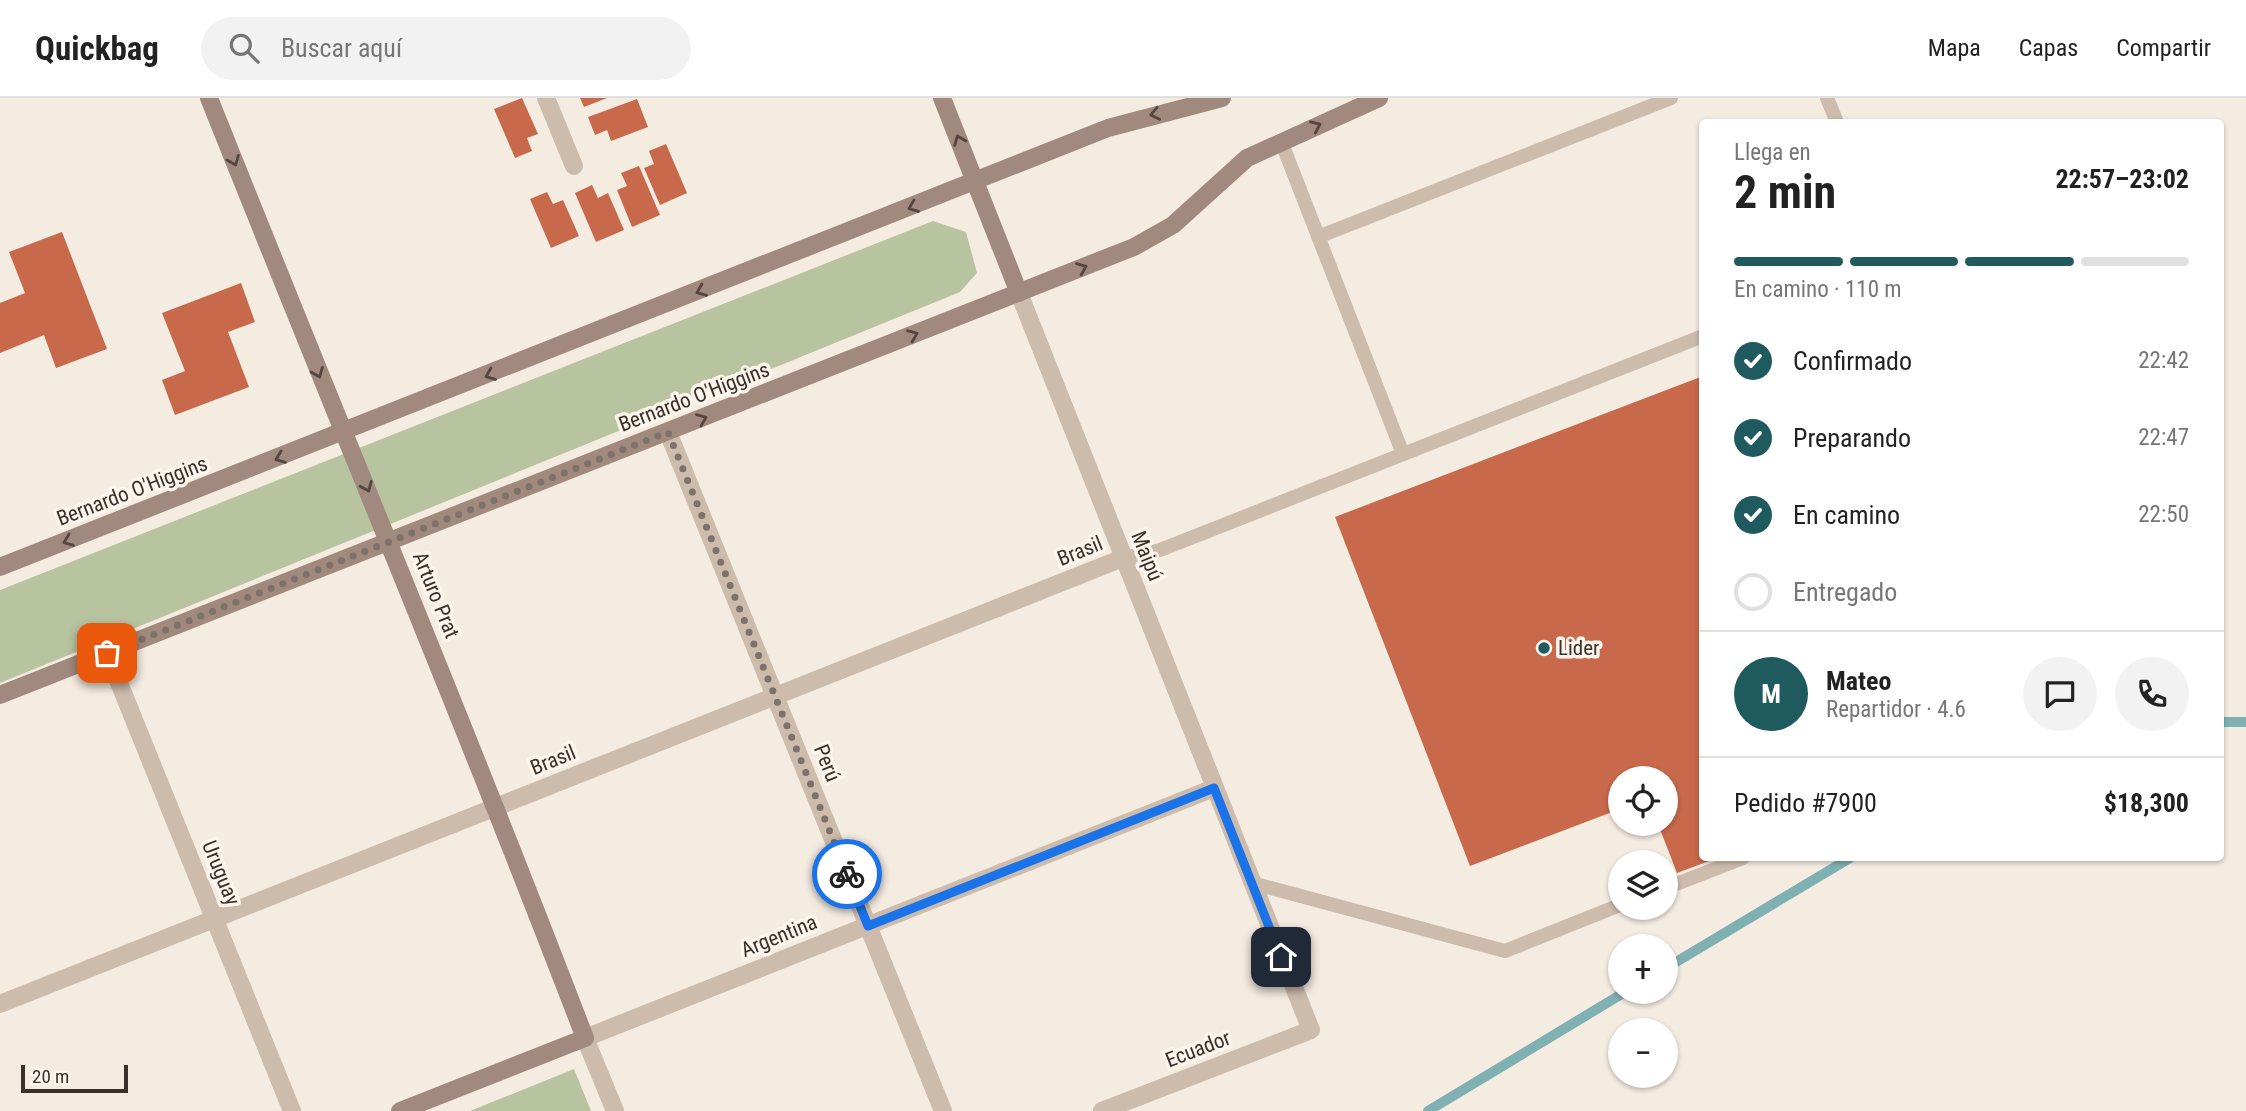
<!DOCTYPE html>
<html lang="es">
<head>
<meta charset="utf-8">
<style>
  :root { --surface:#fff; --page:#f2f2f2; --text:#222; --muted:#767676; --line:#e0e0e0; --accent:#1f5a5e }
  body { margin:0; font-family:"Roboto Condensed",sans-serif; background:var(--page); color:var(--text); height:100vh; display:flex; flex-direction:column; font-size:26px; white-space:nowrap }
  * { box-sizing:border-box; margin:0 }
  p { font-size:23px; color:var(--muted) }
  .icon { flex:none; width:38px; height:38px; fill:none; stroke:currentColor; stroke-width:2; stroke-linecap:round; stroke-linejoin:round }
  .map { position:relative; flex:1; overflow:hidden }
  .details { position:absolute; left:1699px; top:21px; width:525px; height:742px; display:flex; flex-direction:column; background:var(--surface); border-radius:7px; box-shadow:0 2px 5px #0004 }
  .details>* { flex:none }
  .fabs { position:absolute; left:1608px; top:668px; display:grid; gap:14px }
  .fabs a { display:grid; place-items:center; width:70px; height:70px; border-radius:50%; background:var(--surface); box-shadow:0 2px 5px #0004; font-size:35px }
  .scale { position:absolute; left:21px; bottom:18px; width:107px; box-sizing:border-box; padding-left:7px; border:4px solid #3b302b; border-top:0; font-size:19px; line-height:24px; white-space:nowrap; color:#3b302b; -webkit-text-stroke:5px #fbf5ee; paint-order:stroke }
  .pin { position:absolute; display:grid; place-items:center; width:60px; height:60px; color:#fff; margin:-30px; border-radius:14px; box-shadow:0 4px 10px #0006 }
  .courier { position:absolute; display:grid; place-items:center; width:70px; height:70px; margin:-35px; border:5px solid #1a73e8; border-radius:50%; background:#fff; color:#222; box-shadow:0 2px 9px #0007 }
  .head em { font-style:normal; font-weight:700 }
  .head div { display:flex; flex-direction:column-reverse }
  .head { display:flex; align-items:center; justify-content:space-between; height:119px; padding:0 35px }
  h1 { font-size:46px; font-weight:700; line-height:52px }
  .bar { display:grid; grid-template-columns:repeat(4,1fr); gap:10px 7px; align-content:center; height:84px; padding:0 35px }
  .bar i { height:9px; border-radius:5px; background:var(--line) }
  .bar .on { background:var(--accent) }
  .bar p { grid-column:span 4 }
  .line { display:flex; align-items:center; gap:18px; padding:0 35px; border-top:2px solid var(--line) }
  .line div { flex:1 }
  .round { display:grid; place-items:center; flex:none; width:74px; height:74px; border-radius:37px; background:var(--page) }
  ol { padding:0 35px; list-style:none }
  li { display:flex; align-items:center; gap:21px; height:77px }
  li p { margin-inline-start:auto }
  li .icon { padding:7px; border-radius:50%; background:var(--accent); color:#fff; stroke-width:4 }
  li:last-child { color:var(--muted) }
  li i { width:38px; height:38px; border:4px solid var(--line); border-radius:50% }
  header { display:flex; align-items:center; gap:42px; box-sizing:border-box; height:98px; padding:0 35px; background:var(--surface); border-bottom:2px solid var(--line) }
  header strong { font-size:33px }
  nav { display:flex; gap:38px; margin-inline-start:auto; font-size:24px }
  .search { width:490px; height:63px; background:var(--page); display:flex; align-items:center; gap:18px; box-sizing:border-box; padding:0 24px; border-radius:38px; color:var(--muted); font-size:26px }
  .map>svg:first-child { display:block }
  .green { fill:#b8c4a0 }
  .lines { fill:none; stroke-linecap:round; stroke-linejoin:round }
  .stream { stroke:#7fb0b2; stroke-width:10 }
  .building { fill:#c8694b }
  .lane { stroke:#cdbbac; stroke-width:14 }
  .street { stroke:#cdbbac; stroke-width:18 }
  .secondary { stroke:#a18a7d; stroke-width:18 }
  .oneway { stroke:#544640 }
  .done { stroke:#7c716b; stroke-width:7; stroke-dasharray:0 12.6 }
  .route { stroke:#1a73e8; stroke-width:9 }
  .poi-dot { fill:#1f5a5e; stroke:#fbf5ee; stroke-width:2.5 }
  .labels { text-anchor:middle; stroke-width:7; stroke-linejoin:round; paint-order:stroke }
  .street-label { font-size:21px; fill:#3b302b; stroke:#fbf5ee }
  .poi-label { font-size:21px; fill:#3b302b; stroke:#fbf5ee; text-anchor:start }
</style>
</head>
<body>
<header>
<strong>Quickbag</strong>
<div class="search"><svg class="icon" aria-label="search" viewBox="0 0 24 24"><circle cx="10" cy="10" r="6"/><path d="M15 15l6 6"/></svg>Buscar aquí</div>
<nav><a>Mapa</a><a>Capas</a><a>Compartir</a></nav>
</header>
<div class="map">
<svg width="2246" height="1013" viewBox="0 0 2246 1013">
  <rect width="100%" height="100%" fill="#f4ebe1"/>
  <g class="green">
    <path d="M933 123 966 134 977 175 960 194 0 585V492Z"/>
    <path d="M574 971 591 1013H470Z"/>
  </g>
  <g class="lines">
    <g class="stream">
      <path d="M2221 624H2246"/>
      <path d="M1666 870 1850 760"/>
      <path d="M1428 1013 1625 894"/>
    </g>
  </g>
  <g class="building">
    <path d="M522 0 538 36 527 40 532 53 515 60 494 11Z"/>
    <path d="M580 0H607L584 9Z"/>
    <path d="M637 1 648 29 611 43 607 32 595 37 588 19Z"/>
    <path d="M666 46 687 95 660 107 644 70 654 66 649 53Z"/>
    <path d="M639 68 660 117 632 129 617 92 627 88 621 75Z"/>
    <path d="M592 87 598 100 608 95 624 132 596 144 575 95Z"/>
    <path d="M547 94 553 106 563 102 579 138 551 150 530 101Z"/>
    <path d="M62 134 107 251 56 270 44 237 0 255V205L25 195 9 154Z"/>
    <path d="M241 185 255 224 228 234 249 289 175 317 162 282 185 273 162 215Z"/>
    <path d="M1703 278V760H1717L1677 775 1658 726H1666V681H1620V711L1470 768 1335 419Z"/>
  </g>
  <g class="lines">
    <g class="lane">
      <path d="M1827 0 1837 24"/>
      <path d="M1281 43 1403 356"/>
      <path d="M1318 139 1671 0"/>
      <path d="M1123 460 1160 452 1703 238"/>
      <path d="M1252 785 1505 853 1620 807"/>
      <path d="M1666 790 1743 760"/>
    </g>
    <g class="street">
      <path d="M546 0 574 68"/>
      <path d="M1019 195 1311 932 1102 1013"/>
      <path d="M668 334 943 1013"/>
      <path d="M107 555 292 1013"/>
      <path d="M0 906 1123 460"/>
      <path d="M615 1013 585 940 1214 690"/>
    </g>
    <g class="secondary">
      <path d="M209 0C334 314 464 624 585 940L400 1013"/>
      <path d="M942 0 1019 195"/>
      <path d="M0 469 1108 30 1222 0"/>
      <path d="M0 597 1134 149 1173 127 1247 60 1379 0"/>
    </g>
  </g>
  <defs><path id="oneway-chevron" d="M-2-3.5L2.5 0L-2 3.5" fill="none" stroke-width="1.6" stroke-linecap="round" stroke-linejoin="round" transform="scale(1.75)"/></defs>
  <g class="oneway">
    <use href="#oneway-chevron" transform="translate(1155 16) rotate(168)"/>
    <use href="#oneway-chevron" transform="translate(1316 28) rotate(-24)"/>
    <use href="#oneway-chevron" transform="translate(959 42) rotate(-112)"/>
    <use href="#oneway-chevron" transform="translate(234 63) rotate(68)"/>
    <use href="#oneway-chevron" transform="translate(913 109) rotate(158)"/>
    <use href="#oneway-chevron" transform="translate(1082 170) rotate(-22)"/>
    <use href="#oneway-chevron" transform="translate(701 193) rotate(158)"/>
    <use href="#oneway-chevron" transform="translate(913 237) rotate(-22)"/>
    <use href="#oneway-chevron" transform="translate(318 275) rotate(68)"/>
    <use href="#oneway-chevron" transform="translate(490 277) rotate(158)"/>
    <use href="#oneway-chevron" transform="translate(702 321) rotate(-22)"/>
    <use href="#oneway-chevron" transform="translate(280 360) rotate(159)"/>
    <use href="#oneway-chevron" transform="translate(367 389) rotate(66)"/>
    <use href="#oneway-chevron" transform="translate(68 443) rotate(159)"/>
  </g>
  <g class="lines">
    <path class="done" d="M107 555 668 334 847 776"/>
    <path class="route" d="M847 776 868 828 1214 690 1281 859"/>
  </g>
  <circle class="poi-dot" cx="1544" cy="550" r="7"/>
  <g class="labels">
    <g class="street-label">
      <text transform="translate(694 299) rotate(-21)" y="7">Bernardo O'Higgins</text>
      <text transform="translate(132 393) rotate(-21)" y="7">Bernardo O'Higgins</text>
      <text transform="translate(1080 453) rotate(-22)" y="7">Brasil</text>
      <text transform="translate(1147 458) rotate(68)" y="7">Maipú</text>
      <text transform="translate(436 497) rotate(68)" y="7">Arturo Prat</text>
      <text transform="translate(553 662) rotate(-22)" y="7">Brasil</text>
      <text transform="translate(827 665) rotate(68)" y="7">Perú</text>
      <text transform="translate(221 775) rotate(68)" y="7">Uruguay</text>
      <text transform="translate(779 838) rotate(-22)" y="7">Argentina</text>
      <text transform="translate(1198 951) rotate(-21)" y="7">Ecuador</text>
    </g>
    <g class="poi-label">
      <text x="1558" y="557">Lider</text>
    </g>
  </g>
</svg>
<div class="fabs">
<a><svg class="icon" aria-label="locate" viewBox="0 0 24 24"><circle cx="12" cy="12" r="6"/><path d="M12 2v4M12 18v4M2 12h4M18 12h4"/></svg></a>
<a><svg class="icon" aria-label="layers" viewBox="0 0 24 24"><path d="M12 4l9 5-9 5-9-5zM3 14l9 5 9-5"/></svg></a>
<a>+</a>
<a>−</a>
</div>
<div class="scale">20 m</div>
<div class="pin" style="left:107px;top:555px;background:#ea580c"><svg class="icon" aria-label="bag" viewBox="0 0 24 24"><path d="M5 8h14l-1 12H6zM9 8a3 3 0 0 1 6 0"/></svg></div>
<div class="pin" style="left:1281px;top:859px;background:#1f2937"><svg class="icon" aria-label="home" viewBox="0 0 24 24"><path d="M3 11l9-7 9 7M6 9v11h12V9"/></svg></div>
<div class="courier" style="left:847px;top:776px"><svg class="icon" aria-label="bike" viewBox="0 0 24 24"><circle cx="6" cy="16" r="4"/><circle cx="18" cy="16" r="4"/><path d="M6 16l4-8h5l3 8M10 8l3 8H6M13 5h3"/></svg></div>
<section class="details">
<div class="head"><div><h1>2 min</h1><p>Llega en</p></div><em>22:57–23:02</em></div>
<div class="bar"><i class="on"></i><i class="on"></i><i class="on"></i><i></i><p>En camino · 110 m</p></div>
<ol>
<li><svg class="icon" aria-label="check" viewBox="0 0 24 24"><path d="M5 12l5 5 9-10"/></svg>Confirmado<p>22:42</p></li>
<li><svg class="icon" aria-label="check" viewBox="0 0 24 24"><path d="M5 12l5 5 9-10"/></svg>Preparando<p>22:47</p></li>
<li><svg class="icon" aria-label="check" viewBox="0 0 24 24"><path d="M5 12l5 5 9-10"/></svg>En camino<p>22:50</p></li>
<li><i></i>Entregado</li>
</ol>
<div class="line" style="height:126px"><b class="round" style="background:var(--accent);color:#fff">M</b><div><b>Mateo</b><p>Repartidor · 4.6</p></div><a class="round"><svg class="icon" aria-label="chat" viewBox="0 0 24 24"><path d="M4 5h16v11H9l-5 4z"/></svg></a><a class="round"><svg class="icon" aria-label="phone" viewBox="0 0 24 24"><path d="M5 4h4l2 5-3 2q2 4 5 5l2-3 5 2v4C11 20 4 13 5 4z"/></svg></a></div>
<div class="line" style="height:91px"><div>Pedido #7900</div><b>$18,300</b></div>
</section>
</div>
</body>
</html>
